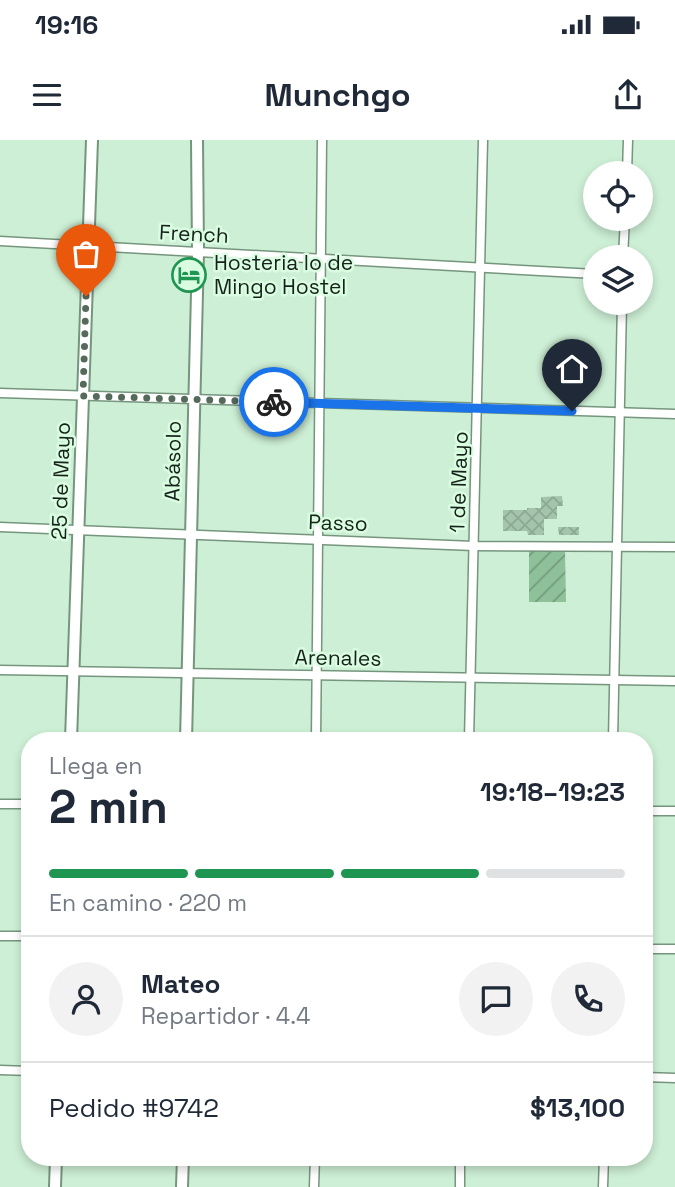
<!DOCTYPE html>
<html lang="es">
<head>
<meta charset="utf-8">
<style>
  :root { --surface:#fff; --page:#f2f2f3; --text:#1f2937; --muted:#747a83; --line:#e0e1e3; --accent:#1e9550 }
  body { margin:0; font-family:"Space Grotesk",sans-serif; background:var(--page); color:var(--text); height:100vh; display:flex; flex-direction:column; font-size:26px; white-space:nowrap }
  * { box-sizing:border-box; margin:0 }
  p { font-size:23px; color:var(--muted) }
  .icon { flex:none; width:38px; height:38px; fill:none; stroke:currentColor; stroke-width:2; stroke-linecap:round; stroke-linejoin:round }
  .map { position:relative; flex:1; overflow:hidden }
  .details { position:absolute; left:21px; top:592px; width:632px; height:434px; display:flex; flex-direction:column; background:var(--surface); border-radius:28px; box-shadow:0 4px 10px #0003 }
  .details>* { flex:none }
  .buttons { position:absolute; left:583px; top:21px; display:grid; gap:14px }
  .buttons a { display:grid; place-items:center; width:70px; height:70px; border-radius:50%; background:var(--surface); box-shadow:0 4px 10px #0003; font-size:35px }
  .pin { position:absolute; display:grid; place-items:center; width:60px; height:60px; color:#fff; margin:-72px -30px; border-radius:50% 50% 50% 0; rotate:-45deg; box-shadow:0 0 7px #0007 }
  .pin .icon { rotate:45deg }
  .courier { position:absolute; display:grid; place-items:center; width:70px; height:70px; margin:-35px; border:5px solid #1a73e8; border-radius:50%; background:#fff; color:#222; box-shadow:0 2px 9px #0007 }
  .headline em { font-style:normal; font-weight:700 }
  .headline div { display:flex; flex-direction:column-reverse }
  .headline { display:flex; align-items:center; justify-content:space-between; height:119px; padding:0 28px }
  h1 { font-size:46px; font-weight:700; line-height:52px }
  .bar { display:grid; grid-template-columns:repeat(4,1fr); gap:10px 7px; align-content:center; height:84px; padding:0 28px }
  .bar i { height:9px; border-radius:5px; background:var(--line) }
  .bar .selected { background:var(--accent) }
  .bar p { grid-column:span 4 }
  .line { display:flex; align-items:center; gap:18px; padding:0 28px; border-top:2px solid var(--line) }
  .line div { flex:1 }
  .round { display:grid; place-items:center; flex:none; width:74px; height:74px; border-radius:37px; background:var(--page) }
  .status { display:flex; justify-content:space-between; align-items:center; height:49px; padding:0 35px; background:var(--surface); direction:ltr }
  .status svg { height:19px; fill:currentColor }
  header { display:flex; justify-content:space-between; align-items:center; height:91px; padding:0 28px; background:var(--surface); font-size:32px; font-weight:700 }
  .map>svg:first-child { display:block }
  .garden { fill:url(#garden-furrows) }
  .building { fill:url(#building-cross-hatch) }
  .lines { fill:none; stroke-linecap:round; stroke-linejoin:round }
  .street-casing { stroke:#75957d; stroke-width:11 }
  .secondary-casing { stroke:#75957d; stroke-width:14 }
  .street { stroke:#fff; stroke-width:8 }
  .secondary { stroke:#fff; stroke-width:10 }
  .done { stroke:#556a5b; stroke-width:7; stroke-dasharray:0 12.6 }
  .route { stroke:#1a73e8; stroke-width:9 }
  .labels { text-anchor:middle; stroke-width:5; stroke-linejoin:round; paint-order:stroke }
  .street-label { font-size:21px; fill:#152219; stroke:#dafde2 }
  .poi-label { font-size:21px; fill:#152219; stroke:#dafde2; text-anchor:start }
</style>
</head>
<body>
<div class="status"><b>19:16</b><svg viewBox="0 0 49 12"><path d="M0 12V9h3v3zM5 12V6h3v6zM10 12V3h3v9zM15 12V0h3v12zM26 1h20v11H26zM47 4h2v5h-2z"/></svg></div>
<header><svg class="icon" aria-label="menu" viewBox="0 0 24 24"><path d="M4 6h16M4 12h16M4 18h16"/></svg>Munchgo<svg class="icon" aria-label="share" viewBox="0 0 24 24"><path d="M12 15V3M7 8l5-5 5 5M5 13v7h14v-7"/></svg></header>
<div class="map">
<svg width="675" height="1047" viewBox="0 0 675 1047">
  <defs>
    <pattern id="garden-furrows" width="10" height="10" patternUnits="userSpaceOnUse" patternTransform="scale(1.75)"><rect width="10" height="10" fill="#8ec09a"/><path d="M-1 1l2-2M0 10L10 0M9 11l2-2" fill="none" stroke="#739c7d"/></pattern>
    <pattern id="building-cross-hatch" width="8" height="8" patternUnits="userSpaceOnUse" patternTransform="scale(1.75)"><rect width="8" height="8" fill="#a4c5ac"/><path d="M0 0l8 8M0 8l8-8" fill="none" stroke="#8ca993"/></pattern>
  </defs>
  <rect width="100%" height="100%" fill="#cdefd5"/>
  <path class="garden" d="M529 411H565L566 462H529Z"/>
  <g class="building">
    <path d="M562 356 563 366H557V379H544V395H528L527 391H503V370H527V368H541V357Z"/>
    <path d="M558 387H579V395H559Z"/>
  </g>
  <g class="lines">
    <g class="street-casing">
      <g id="street">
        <path d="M627 33 628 0"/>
        <path d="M0 101 595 134"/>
        <path d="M623 117 625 79"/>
        <path d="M0 253 675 274"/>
        <path d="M0 387 474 406 675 407"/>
        <path d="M0 530 675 541"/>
        <path d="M316 600 322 0"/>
        <path d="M469 600 483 0"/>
        <path d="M613 600 622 163"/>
        <path d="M0 664H30"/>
        <path d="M644 671H675"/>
        <path d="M0 796H30"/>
        <path d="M644 809H675"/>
        <path d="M0 930 30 931"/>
        <path d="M644 937 675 938"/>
        <path d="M460 1017V1047"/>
        <path d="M314 1047 315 1017"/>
        <path d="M603 1047 604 1017"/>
      </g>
    </g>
    <g class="secondary-casing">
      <g id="secondary">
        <path d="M71 600 92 0"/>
        <path d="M186 600 198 112 197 0"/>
        <path d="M55 1047 56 1017"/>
        <path d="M182 1047 183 1017"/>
      </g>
    </g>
    <use href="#street" class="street"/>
    <use href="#secondary" class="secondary"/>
  </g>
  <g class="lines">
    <path class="done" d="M86 156 83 256 274 262"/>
    <path class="route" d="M274 262 572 271"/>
  </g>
  <defs>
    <g id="hotel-ring" transform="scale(1.75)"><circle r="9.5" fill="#dafde2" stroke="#1e9550" stroke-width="1.5"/><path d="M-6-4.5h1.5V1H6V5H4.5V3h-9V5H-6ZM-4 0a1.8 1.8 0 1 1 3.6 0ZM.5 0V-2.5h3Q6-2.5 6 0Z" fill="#1e9550"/></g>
  </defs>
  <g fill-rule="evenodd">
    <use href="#hotel-ring" x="189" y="135"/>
  </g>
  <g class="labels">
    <g class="street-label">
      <text transform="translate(194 94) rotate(3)" y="7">French</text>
      <text transform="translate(173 321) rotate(-89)" y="7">Abásolo</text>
      <text transform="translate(61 341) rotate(-88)" y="7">25 de Mayo</text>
      <text transform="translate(459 342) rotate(-88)" y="7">1 de Mayo</text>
      <text transform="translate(338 383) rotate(2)" y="7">Passo</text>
      <text transform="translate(338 518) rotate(1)" y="7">Arenales</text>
    </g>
    <g class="poi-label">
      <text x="214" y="130">Hosteria lo de<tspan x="214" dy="24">Mingo Hostel</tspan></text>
    </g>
  </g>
</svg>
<div class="buttons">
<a><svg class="icon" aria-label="locate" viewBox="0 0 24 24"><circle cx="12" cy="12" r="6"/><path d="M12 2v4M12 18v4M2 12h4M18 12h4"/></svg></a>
<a><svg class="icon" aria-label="layers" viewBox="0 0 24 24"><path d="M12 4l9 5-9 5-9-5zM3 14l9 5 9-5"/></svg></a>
</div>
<div class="pin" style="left:86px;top:156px;background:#ea580c"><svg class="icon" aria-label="bag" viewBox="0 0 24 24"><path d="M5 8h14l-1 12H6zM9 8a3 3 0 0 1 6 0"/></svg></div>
<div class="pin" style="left:572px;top:271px;background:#1f2937"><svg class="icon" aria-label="home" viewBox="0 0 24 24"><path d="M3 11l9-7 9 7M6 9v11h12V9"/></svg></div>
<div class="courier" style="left:274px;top:262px"><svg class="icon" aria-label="bike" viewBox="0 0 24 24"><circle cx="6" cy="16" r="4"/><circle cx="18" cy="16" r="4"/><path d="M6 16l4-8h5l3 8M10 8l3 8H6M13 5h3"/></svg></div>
<section class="details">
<div class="headline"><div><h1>2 min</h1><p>Llega en</p></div><em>19:18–19:23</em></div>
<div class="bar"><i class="selected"></i><i class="selected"></i><i class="selected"></i><i></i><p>En camino · 220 m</p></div>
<div class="line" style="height:126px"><a class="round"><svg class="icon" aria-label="person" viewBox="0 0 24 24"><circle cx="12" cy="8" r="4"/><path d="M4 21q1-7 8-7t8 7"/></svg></a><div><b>Mateo</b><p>Repartidor · 4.4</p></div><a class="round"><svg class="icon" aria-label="chat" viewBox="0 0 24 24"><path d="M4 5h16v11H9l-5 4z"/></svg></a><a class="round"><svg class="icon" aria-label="phone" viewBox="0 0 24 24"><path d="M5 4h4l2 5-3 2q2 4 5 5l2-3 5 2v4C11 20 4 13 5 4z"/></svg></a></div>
<div class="line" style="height:91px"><div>Pedido #9742</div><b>$13,100</b></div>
</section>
</div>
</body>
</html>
